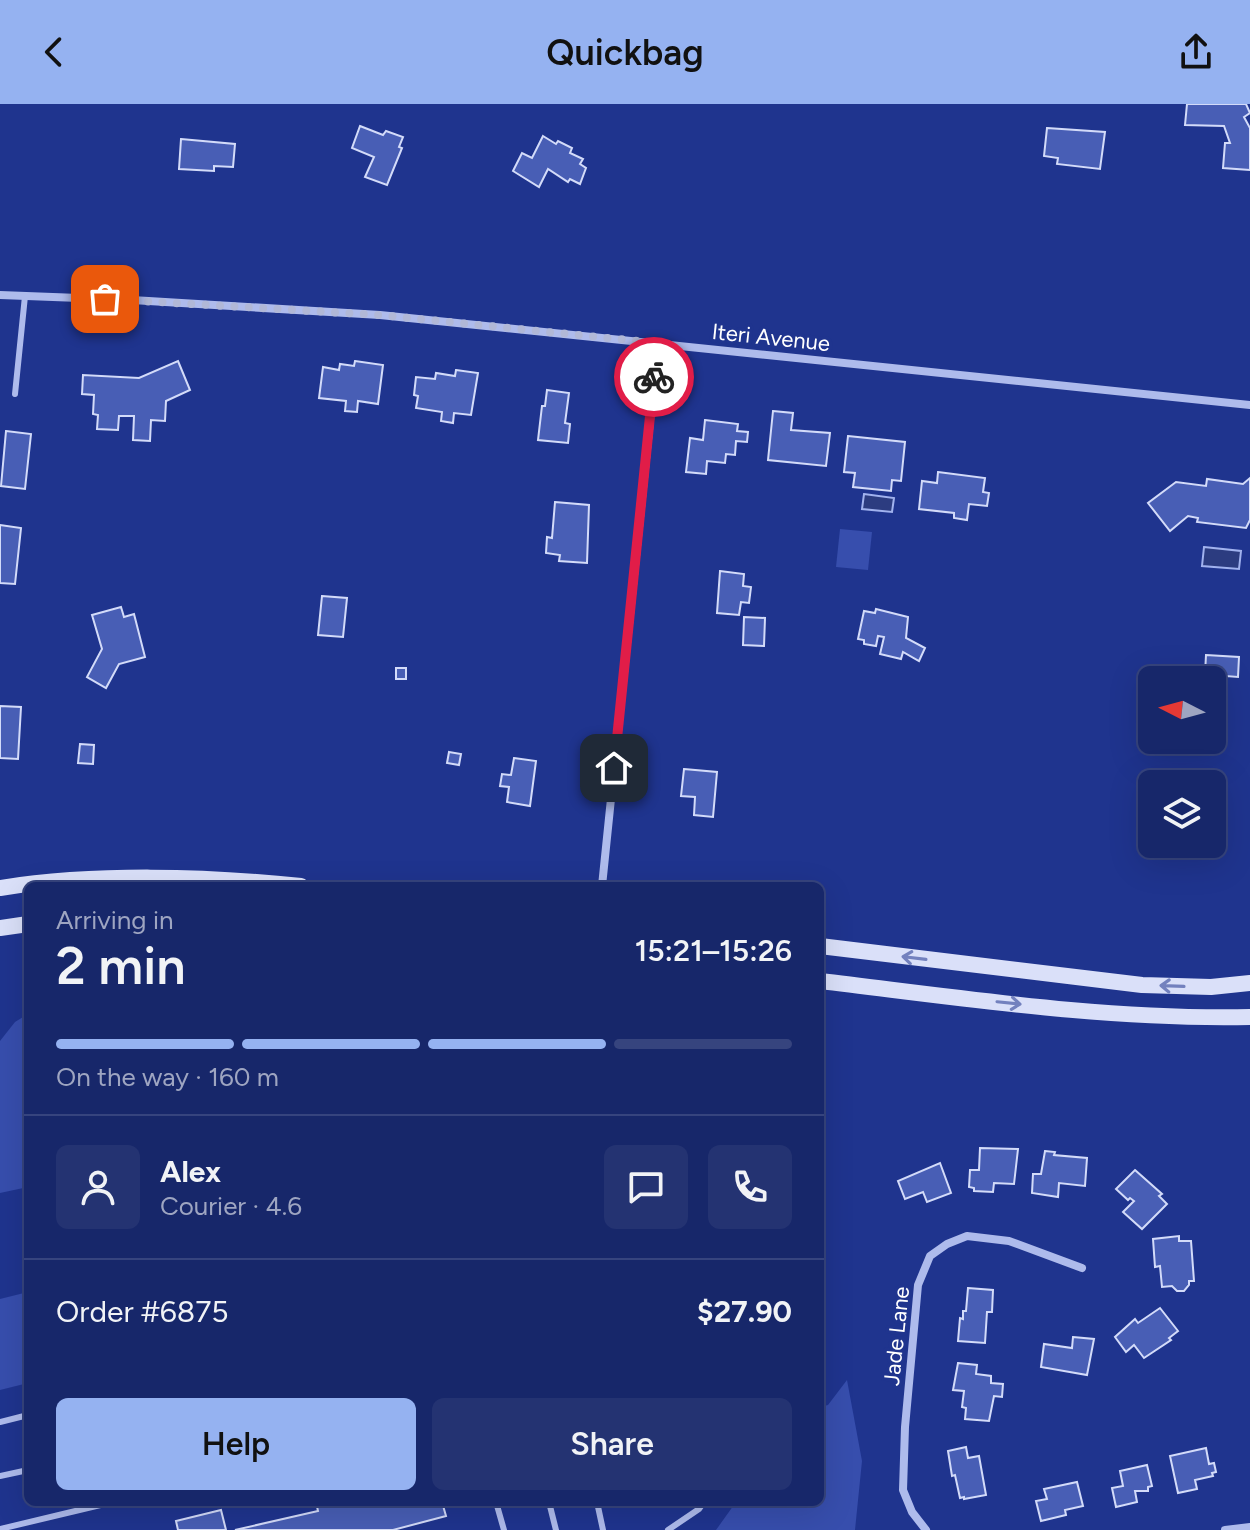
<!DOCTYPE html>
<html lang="en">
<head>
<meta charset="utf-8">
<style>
  :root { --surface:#17276a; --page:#243372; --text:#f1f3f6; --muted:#9ea5c1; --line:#36447e; --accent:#95b2f1 }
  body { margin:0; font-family:Figtree,sans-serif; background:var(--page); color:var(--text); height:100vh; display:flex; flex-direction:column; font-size:30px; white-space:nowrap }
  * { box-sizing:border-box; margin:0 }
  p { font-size:26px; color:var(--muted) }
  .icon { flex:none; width:44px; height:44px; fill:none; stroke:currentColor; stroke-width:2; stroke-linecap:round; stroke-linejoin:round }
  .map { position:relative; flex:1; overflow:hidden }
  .panel { position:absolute; left:24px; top:778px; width:800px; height:624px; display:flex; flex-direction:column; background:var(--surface); border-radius:12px; box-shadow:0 8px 32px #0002,0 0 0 2px var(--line) }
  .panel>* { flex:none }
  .needle { width:52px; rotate:276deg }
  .tools { position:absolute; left:1138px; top:562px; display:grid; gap:16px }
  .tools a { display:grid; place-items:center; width:88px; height:88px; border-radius:12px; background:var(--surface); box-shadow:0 8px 32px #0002,0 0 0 2px var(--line); font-size:40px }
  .pin { position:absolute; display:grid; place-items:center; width:68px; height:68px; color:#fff; margin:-34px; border-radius:16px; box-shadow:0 4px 12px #0006 }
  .courier { position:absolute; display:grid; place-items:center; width:80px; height:80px; margin:-40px; border:6px solid #e11d48; border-radius:50%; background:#fff; color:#222; box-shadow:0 2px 10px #0007 }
  .overview em { font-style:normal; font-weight:600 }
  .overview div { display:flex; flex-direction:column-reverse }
  .overview { display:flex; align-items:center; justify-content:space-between; height:136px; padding:0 32px }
  h1 { font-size:52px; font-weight:600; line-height:60px }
  .bar { display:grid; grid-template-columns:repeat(4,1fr); gap:12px 8px; align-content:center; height:96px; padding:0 32px }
  .bar i { height:10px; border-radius:6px; background:var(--line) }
  .bar .active { background:var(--accent) }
  .bar p { grid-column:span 4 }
  .line { display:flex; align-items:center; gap:20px; padding:0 32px; border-top:2px solid var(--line) }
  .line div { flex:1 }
  .round { display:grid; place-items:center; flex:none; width:84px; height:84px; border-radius:12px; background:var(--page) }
  .primary-button { display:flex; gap:16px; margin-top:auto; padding:16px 32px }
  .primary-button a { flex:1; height:92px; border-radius:12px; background:var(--accent); color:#111; font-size:32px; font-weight:600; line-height:92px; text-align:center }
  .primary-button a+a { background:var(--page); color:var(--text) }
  header { display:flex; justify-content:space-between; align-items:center; height:104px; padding:0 32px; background:var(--accent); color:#111; font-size:36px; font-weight:600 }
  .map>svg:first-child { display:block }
  .green { fill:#374ead }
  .water { fill:#2c3c80; stroke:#a1b2ee; stroke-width:2 }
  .building { fill:#485eb5; stroke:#d3dbf9; stroke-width:2 }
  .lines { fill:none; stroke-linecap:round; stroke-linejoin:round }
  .service { stroke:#aebbec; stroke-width:6 }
  .minor { stroke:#aebbec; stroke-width:8 }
  .secondary { stroke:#dae0f9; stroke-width:16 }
  .oneway { stroke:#7381be }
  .done { stroke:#b1b8d7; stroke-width:8; stroke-dasharray:0 14.4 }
  .route { stroke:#e11d48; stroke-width:10 }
  .labels { text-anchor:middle; stroke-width:7; stroke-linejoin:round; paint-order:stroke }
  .street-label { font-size:22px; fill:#fff; stroke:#1f348e }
</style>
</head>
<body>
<header><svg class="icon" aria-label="back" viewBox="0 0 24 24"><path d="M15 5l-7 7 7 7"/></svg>Quickbag<svg class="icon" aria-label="share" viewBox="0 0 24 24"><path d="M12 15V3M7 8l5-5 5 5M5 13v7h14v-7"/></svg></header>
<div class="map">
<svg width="1250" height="1426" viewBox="0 0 1250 1426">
  <rect width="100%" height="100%" fill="#1f348e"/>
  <g class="green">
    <path d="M840 425 872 428 868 466 836 463Z"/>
    <path d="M28 910V1083L0 1089V937L15 918Z"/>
    <path d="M28 1188V1279L0 1286V1195Z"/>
    <path d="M847 1276 862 1357 855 1426H716L736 1398H820V1303L828 1301Z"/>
  </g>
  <g class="water">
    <path d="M864 390 894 394 892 408 862 405Z"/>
    <path d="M1204 443 1241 447 1239 465 1202 462Z"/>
  </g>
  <g class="building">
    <path d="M1187 0H1246L1250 9 1244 13 1250 24V66L1223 64 1225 39H1230L1224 22 1185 21Z"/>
    <path d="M360 22 383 31 386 27 403 33 399 43 402 44 387 81 365 73 374 53 352 44Z"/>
    <path d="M1047 24 1105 28 1100 65 1057 60 1058 54 1044 52Z"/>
    <path d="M543 32 556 40 558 37 572 44 570 49 583 55 580 60 586 64 580 80 570 75 568 78 548 65 539 83 513 67 522 49 532 54Z"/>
    <path d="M181 35 235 40 233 63 214 62V67L179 65Z"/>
    <path d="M178 257 190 286 166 297 165 317 151 316 150 337 133 336 134 312H119L118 326 97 325 98 311 93 310 94 291 82 290 83 271 139 274Z"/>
    <path d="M355 257 383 261 378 300 358 297 357 308 345 307 346 297 319 294 323 263 339 266 340 260 354 262Z"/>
    <path d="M456 266 478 269 471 311 454 309 453 319 441 317 442 308 416 304 418 292 414 291 416 273 435 275 436 269 455 272Z"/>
    <path d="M547 286 569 289 565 319 570 320 568 339 538 336 542 302H545Z"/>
    <path d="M773 307 793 309 791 326 830 329 826 362 768 356Z"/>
    <path d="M705 316 738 320 737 327 748 328 747 338 736 337 735 351 726 350 725 359 707 357 706 370 686 368 690 334 703 336Z"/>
    <path d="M6 327 31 330 25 385 1 382Z"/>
    <path d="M848 332 905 338 901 377 892 376 891 387 853 383 855 369 844 368Z"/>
    <path d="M938 368 985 374 983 388 989 389 987 402 969 400 967 416 954 414V409L919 405 922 377 937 379Z"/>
    <path d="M1250 374V416L1246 424 1197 418 1198 414 1188 412 1170 427 1148 399 1176 378 1206 382 1207 375 1243 380Z"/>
    <path d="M555 398 589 401 587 459 559 457 560 451 546 449 547 433 552 434Z"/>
    <path d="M0 421 21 424 15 480 0 479Z"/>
    <path d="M720 467 744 470 743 482 751 483 749 499 741 498 739 511 717 509Z"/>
    <path d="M322 492 347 494 343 533 318 531Z"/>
    <path d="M121 503 124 513 134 510 145 553 119 560 106 584 87 573 102 545 92 511Z"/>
    <path d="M876 505 908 513 906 534 925 544 919 557 903 548 901 555 880 550 884 533 878 532 876 542 864 540V536L858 535 864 507 875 509Z"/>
    <path d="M744 513 765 514 764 542 743 541Z"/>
    <path d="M1206 551 1239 553 1238 573 1226 572 1225 581 1220 580 1219 596 1212 595V576H1187V569L1205 570Z"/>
    <rect x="396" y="564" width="10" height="11"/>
    <path d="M0 602 21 603 18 655 0 654Z"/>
    <path d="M80 640 94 641 93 660 78 659Z"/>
    <path d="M449 648 461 650 459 661 447 659Z"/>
    <path d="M514 654 536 657 530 702 507 698 509 683 500 682 502 670 511 671Z"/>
    <path d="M684 665 717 668 713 713 694 711 695 693 681 692Z"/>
    <path d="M980 1044 1018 1045 1014 1080 994 1079 993 1088 974 1087V1084L969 1083 970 1066H979Z"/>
    <path d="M1045 1047 1055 1048 1054 1051 1087 1054 1085 1082 1059 1079 1058 1093 1032 1089 1033 1070H1041Z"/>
    <path d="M940 1059 951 1089 927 1098 923 1088 905 1095 898 1077Z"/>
    <path d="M1135 1066 1162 1090 1159 1092 1167 1100 1142 1125 1123 1108 1134 1097 1130 1094 1128 1096 1116 1085Z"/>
    <path d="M1179 1132V1137H1191L1194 1177H1189V1181L1184 1187H1177L1172 1182 1162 1183 1160 1162 1155 1163 1153 1135Z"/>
    <path d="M968 1184 993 1186 992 1208H987L985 1239 958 1237 960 1214 963 1215V1207H966Z"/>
    <path d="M1160 1204 1178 1227 1169 1234 1171 1236 1144 1254 1134 1241 1126 1248 1115 1233 1135 1215 1138 1219Z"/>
    <path d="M1073 1233 1094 1235 1087 1271 1041 1263 1044 1240 1072 1244Z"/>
    <path d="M958 1259 977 1261 976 1270 991 1272V1279L1003 1280 1002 1293 994 1292 989 1317 965 1315 966 1304 962 1303 964 1287 953 1286Z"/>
    <path d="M966 1343 968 1354 979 1352 986 1391 964 1395V1393L960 1394 955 1371 952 1372 948 1347Z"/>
    <path d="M1206 1344 1209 1360 1214 1359 1216 1368 1212 1369 1213 1372 1195 1376 1197 1385 1178 1389 1170 1352Z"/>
    <path d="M1147 1361 1152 1382 1148 1383V1387H1135L1137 1398 1116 1403 1112 1384 1123 1382 1120 1367Z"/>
    <path d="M1077 1378 1083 1402 1065 1406 1066 1411 1041 1417 1036 1397 1047 1395 1044 1385Z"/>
    <path d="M316 1398H442L446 1412 393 1426H235L318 1407Z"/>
    <path d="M221 1406 226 1426H178L176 1417Z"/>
  </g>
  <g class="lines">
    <g class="service">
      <path d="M15 290 25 192"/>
      <path d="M0 1318 28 1311"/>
      <path d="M0 1372 28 1366"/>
      <path d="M496 1398 504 1426"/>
      <path d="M549 1398 556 1426"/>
      <path d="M597 1398 603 1426"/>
      <path d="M0 1425 113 1398"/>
      <path d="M668 1426 699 1405 704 1398"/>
    </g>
    <g class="minor">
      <path d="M0 191 132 196 380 211 1250 301"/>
      <path d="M602 782 658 239"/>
      <path d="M926 1426 912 1408 903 1386 905 1323 918 1181 930 1152 947 1140 967 1132 1009 1137 1082 1164"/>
      <path d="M1225 1426 1250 1423"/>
    </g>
    <g class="secondary">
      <path d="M0 784C95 769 206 772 301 782"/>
      <path d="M0 824 28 820"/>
      <path d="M820 842 1142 881 1211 883 1250 879"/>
      <path d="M820 877C963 894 1106 916 1250 913"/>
    </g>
  </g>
  <defs><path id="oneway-shaft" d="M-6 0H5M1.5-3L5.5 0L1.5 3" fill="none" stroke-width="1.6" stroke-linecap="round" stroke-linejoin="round" transform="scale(2)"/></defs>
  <g class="oneway">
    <use href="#oneway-shaft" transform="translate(914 854) rotate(-173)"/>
    <use href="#oneway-shaft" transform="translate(1172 882) rotate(-178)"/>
    <use href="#oneway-shaft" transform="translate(1009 899) rotate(6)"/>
  </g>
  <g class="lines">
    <path class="done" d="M105 195 380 211 658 239 654 273"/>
    <path class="route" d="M614 664 654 273"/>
  </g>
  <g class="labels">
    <g class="street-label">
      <text transform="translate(771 233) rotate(6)" y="8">Iteri Avenue</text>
      <text transform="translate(896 1232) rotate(-84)" y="8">Jade Lane</text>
    </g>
  </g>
</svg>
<div class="tools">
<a><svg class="needle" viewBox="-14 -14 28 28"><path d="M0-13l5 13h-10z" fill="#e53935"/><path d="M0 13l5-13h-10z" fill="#9ea5c1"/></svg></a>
<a><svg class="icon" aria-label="layers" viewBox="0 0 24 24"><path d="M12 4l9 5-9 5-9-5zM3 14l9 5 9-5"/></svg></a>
</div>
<div class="pin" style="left:105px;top:195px;background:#ea580c"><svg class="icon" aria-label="bag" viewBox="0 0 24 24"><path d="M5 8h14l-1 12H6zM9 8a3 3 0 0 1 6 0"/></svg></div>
<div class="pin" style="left:614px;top:664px;background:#1f2937"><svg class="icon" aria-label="home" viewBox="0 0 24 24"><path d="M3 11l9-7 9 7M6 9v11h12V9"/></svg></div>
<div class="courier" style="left:654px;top:273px"><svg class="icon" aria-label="bike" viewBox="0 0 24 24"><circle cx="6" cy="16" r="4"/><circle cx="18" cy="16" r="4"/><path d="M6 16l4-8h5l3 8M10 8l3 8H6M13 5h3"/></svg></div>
<section class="panel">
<div class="overview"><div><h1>2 min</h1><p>Arriving in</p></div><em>15:21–15:26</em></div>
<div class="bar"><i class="active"></i><i class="active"></i><i class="active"></i><i></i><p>On the way · 160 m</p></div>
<div class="line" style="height:144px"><a class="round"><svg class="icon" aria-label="person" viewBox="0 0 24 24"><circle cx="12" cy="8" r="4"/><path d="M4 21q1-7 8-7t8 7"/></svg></a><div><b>Alex</b><p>Courier · 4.6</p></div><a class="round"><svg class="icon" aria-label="chat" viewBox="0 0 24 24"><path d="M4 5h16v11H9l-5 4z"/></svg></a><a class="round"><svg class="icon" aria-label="phone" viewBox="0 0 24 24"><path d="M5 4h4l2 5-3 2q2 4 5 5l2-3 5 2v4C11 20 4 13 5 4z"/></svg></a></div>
<div class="line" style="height:104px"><div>Order #6875</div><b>$27.90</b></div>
<div class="primary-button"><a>Help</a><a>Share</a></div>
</section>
</div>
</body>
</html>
